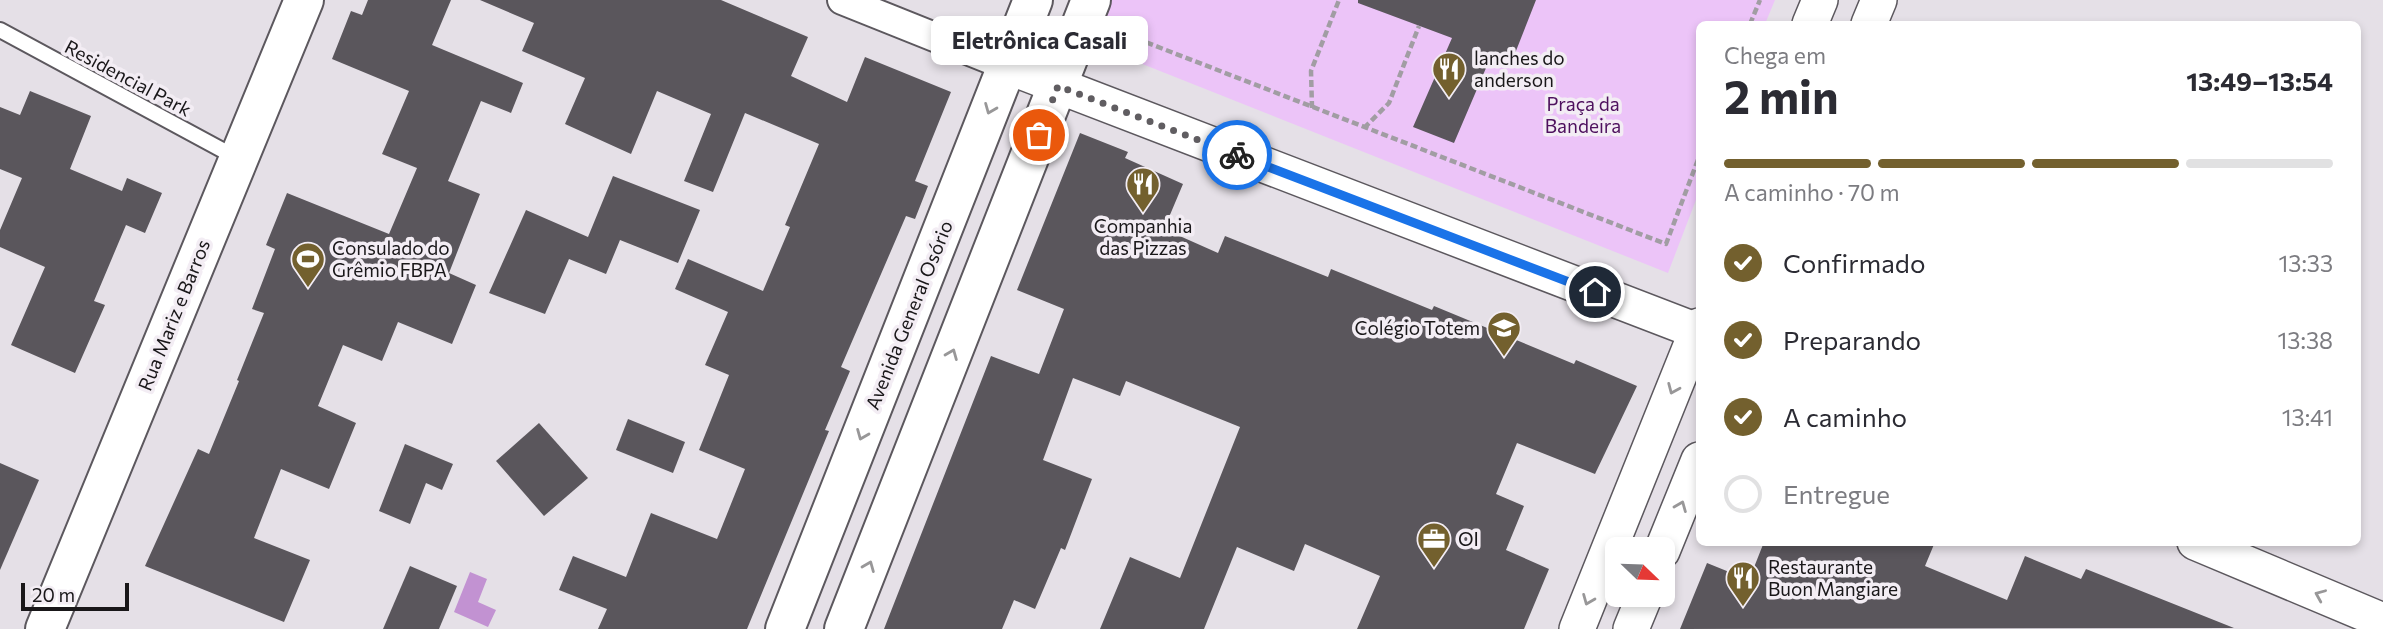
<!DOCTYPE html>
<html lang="pt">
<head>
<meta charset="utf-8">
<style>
  :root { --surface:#fff; --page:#f7f7f7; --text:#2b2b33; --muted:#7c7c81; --line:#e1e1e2; --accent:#73602e }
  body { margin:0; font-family:Commissioner,sans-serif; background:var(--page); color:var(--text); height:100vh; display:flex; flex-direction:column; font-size:26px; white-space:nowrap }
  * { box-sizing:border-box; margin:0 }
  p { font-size:23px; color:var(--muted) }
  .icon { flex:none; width:38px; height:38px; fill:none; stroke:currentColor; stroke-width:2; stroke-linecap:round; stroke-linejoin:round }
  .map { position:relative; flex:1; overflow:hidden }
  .sheet { position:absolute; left:1696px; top:21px; width:665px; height:525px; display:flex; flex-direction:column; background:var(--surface); border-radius:10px; box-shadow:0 4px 10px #0003 }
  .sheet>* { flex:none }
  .needle { width:46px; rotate:113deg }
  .controls { position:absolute; left:1605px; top:537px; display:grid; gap:14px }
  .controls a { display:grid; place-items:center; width:70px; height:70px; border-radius:10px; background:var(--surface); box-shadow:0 4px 10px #0003; font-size:35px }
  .scale { position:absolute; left:21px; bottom:18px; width:108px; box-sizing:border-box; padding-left:7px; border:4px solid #191719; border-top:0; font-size:19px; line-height:24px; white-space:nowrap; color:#191719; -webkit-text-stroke:5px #f3edf4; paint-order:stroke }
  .pin { position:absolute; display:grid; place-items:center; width:60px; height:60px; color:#fff; margin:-30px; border:4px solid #fff; border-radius:50%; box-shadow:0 2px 7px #0007 }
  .courier { position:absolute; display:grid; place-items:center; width:70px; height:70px; margin:-35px; border:5px solid #1a73e8; border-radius:50%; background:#fff; color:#222; box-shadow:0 2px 9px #0007 }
  .bubble { position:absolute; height:49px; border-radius:10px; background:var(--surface); box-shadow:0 4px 10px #0003; font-size:23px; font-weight:700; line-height:49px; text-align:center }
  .headline em { font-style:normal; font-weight:700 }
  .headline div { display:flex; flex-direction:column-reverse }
  .headline { display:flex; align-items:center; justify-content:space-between; height:119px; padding:0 28px }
  h1 { font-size:46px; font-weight:700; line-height:52px }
  .bar { display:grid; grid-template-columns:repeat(4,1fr); gap:10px 7px; align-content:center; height:84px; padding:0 28px }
  .bar i { height:9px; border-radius:5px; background:var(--line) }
  .bar .current { background:var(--accent) }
  .bar p { grid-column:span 4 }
  ol { padding:0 28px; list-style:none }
  li { display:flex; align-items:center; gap:21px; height:77px }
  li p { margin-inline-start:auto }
  li .icon { padding:7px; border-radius:50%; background:var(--accent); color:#fff; stroke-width:4 }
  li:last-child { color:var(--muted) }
  li i { width:38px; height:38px; border:4px solid var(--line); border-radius:50% }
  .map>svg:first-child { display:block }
  .green { fill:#ecc4f8 }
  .water { fill:#c292d2 }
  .building { fill:#5a565c }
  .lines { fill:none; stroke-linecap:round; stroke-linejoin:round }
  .service-casing { stroke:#5c585e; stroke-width:18 }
  .minor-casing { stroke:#5c585e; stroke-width:32 }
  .tertiary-casing { stroke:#5c585e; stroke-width:38 }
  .secondary-casing { stroke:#5c585e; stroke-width:42 }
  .path { stroke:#a19da3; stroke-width:4.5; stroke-dasharray:7 3.5; stroke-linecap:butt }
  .service { stroke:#fff; stroke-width:14 }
  .minor { stroke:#fff; stroke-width:28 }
  .tertiary { stroke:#fff; stroke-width:35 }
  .secondary { stroke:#fff; stroke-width:38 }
  .oneway { stroke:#989798 }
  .done { stroke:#605d61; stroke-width:7; stroke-dasharray:0 12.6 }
  .route { stroke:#1a73e8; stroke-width:9 }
  .labels { text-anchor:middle; stroke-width:7; stroke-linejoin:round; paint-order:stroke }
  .poi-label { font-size:19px; fill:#191719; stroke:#f3edf4; text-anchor:start }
  .street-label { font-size:19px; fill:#191719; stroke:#f3edf4 }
  .park-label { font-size:19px; fill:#4e115e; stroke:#f3edf4 }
</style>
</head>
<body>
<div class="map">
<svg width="2383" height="629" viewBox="0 0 2383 629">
  <rect width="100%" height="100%" fill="#e5e0e7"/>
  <path class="green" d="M1110 0H1775L1765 24H1699V192L1668 273 1092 44Z"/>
  <path class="water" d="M470 572 487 579 478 602 496 610 488 627 454 612Z"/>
  <g class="building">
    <path d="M368 0H451L432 45 523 83 511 113 481 101 448 181 480 194 449 273 476 285 452 344 398 322 382 361 343 345 318 406 356 423 329 489 281 469 254 538 310 560 284 622 145 566 198 449 209 454 239 381 237 380 264 313 252 309 275 249 266 245 287 193 389 234 417 168 382 154 409 91 332 59 351 11 362 15Z"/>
    <path d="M480 0H721L808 37 791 76 847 102 865 57 951 92 915 181 928 186 915 219 906 216 841 367 850 371 825 430 829 431 747 629H598L607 609 559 590 573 556 626 577 651 513 717 539 745 469 699 450 729 375 705 365 728 312 675 289 688 259 763 291 790 227 785 225 819 144 745 113 713 192 684 181 711 114 657 91 631 154 565 124 585 78 522 51 534 23Z"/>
    <path d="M1358 0H1536L1512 61 1492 54 1454 143 1413 127 1452 38 1358 3Z"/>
    <path d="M30 91 91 116 70 169 122 191 127 178 162 193 145 233 126 225 94 301 105 305 75 373 11 345 45 267 0 247V230L22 178 0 169V107L20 115Z"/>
    <path d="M1080 133 1128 152 1125 158 1183 184 1164 229 1218 253 1225 236 1328 277 1331 269 1432 310 1434 306 1574 364 1576 360 1637 386 1595 474 1517 443 1496 494 1524 506 1506 550 1549 569 1524 629H1357L1380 576 1305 544 1294 571 1237 547 1204 629H1100L1130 557 1180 578 1240 427 1126 381 1120 396 1073 378 1043 460 1092 479 1065 550 1061 548 1035 609 1014 600 1002 629H884L991 356 1039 374 1064 309 1017 290Z"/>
    <path d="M613 176 700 210 678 263 620 240 606 274 569 259 545 314 489 293 526 210 588 237Z"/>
    <path d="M628 419 685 442 673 473 616 450Z"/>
    <path d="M539 423 588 478 544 516 496 461Z"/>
    <path d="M405 444 453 464 442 490 426 483 410 524 379 511Z"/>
    <path d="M0 463 39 480 0 570Z"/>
    <path d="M1764 542H1935L1925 566 2007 600 2025 556 2081 579 2086 569 2234 628 1680 629 1707 563 1749 580Z"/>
    <path d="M410 566 457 586 439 629H383Z"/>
  </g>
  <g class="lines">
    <g class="service-casing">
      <path id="service" d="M0 30 237 158"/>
    </g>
    <g class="minor-casing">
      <path id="minor" d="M842 0 1007 66"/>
    </g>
    <g class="tertiary-casing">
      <g id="tertiary">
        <path d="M1810 24 1820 0"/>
        <path d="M1869 24 1879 0"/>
        <path d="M1007 66 1697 331"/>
        <path d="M2195 542 2383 621"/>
        <path d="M1662 551 1699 460"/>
        <path d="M1577 629 1699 326"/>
        <path d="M1631 629 1645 595"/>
      </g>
    </g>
    <g class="secondary-casing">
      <g id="secondary">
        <path d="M45 629 304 0"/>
        <path d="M785 629 1033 0"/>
        <path d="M844 629 1091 0"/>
      </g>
    </g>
    <g class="path">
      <path d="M1750 24 1760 0"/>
      <path d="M1117 31 1666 244 1699 157"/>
      <path d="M1312 108 1311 71 1339 0"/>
      <path d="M1364 128 1389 103 1419 26"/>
    </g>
    <use href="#service" class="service"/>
    <use href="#minor" class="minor"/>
    <use href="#tertiary" class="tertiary"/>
    <use href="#secondary" class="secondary"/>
  </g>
  <defs><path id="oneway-chevron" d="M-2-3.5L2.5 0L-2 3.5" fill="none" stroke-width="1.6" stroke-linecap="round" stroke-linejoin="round" transform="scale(1.75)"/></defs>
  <g class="oneway">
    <use href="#oneway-chevron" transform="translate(990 109) rotate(112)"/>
    <use href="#oneway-chevron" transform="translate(952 354) rotate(-68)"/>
    <use href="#oneway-chevron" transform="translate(1673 389) rotate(113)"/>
    <use href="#oneway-chevron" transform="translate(862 435) rotate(112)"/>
    <use href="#oneway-chevron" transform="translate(1681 506) rotate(-68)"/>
    <use href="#oneway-chevron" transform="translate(869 566) rotate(-68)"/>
    <use href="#oneway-chevron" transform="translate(2320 595) rotate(-157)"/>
    <use href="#oneway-chevron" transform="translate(1588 600) rotate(112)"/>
  </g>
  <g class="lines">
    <path class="done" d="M1039 135 1058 86 1237 155"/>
    <path class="route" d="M1237 155 1595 292"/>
  </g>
  <defs>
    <g id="restaurant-pin" transform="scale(1.75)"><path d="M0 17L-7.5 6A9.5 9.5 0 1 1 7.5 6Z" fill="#73602e" stroke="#f3edf4"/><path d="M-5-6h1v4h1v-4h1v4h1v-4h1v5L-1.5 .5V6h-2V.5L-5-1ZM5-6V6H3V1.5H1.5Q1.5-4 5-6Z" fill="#fff"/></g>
    <g id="stadium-pin" transform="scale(1.75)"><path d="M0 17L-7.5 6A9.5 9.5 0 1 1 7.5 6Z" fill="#73602e" stroke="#f3edf4"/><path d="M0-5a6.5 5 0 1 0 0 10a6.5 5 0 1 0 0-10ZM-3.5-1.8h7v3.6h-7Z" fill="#fff"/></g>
    <g id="school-pin" transform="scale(1.75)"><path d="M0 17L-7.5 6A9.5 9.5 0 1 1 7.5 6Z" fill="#73602e" stroke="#f3edf4"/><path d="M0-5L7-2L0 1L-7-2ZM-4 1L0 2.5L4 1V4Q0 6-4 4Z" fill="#fff"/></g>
    <g id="office-pin" transform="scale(1.75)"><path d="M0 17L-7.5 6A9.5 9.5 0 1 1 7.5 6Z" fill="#73602e" stroke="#f3edf4"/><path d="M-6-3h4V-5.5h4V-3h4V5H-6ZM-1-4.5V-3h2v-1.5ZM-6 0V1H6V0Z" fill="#fff"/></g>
  </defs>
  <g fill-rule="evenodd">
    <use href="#restaurant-pin" x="1449" y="69"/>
    <use href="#restaurant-pin" x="1143" y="184"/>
    <use href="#stadium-pin" x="308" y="259"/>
    <use href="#school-pin" x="1504" y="328"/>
    <use href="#office-pin" x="1434" y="539"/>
    <use href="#restaurant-pin" x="1743" y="578"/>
  </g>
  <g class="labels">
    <g class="poi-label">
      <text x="1474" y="65">lanches do<tspan x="1474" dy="22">anderson</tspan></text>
      <text x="1143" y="233" text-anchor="middle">Companhia<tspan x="1143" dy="22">das Pizzas</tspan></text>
      <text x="332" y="255">Consulado do<tspan x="332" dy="22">Grêmio FBPA</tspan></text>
      <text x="1480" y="335" text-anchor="end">Colégio Totem</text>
      <text x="1458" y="546">OI</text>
      <text x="1768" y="574">Restaurante<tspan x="1768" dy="22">Buon Mangiare</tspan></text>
    </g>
    <g class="street-label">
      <text transform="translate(128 78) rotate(28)" y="7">Residencial Park</text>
      <text transform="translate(174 315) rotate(-68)" y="7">Rua Mariz e Barros</text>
      <text transform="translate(909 315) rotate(-68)" y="7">Avenida General Osório</text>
    </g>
    <g class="park-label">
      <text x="1583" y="111">Praça da<tspan x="1583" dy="22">Bandeira</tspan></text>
    </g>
  </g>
</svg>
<div class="controls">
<a><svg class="needle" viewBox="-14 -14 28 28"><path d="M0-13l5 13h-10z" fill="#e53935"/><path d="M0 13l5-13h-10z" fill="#7c7c81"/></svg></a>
</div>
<div class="scale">20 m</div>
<div class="pin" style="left:1039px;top:135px;background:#ea580c"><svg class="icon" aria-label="bag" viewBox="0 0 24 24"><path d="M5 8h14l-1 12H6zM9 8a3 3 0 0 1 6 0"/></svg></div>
<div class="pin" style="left:1595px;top:292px;background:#1f2937"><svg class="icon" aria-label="home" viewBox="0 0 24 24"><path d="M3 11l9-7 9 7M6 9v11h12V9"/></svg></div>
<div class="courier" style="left:1237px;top:155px"><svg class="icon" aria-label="bike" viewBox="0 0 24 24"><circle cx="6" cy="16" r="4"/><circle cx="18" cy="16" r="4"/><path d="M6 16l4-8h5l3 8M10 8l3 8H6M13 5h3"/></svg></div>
<div class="bubble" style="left:931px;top:16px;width:217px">Eletrônica Casali</div>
<section class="sheet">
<div class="headline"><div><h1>2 min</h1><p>Chega em</p></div><em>13:49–13:54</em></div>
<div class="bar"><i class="current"></i><i class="current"></i><i class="current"></i><i></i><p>A caminho · 70 m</p></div>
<ol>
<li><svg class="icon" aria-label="check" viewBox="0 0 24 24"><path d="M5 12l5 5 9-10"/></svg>Confirmado<p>13:33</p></li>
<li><svg class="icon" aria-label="check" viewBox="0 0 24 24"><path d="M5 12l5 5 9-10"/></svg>Preparando<p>13:38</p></li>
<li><svg class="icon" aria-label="check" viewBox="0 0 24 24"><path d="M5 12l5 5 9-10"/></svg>A caminho<p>13:41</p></li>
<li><i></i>Entregue</li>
</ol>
</section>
</div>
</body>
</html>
